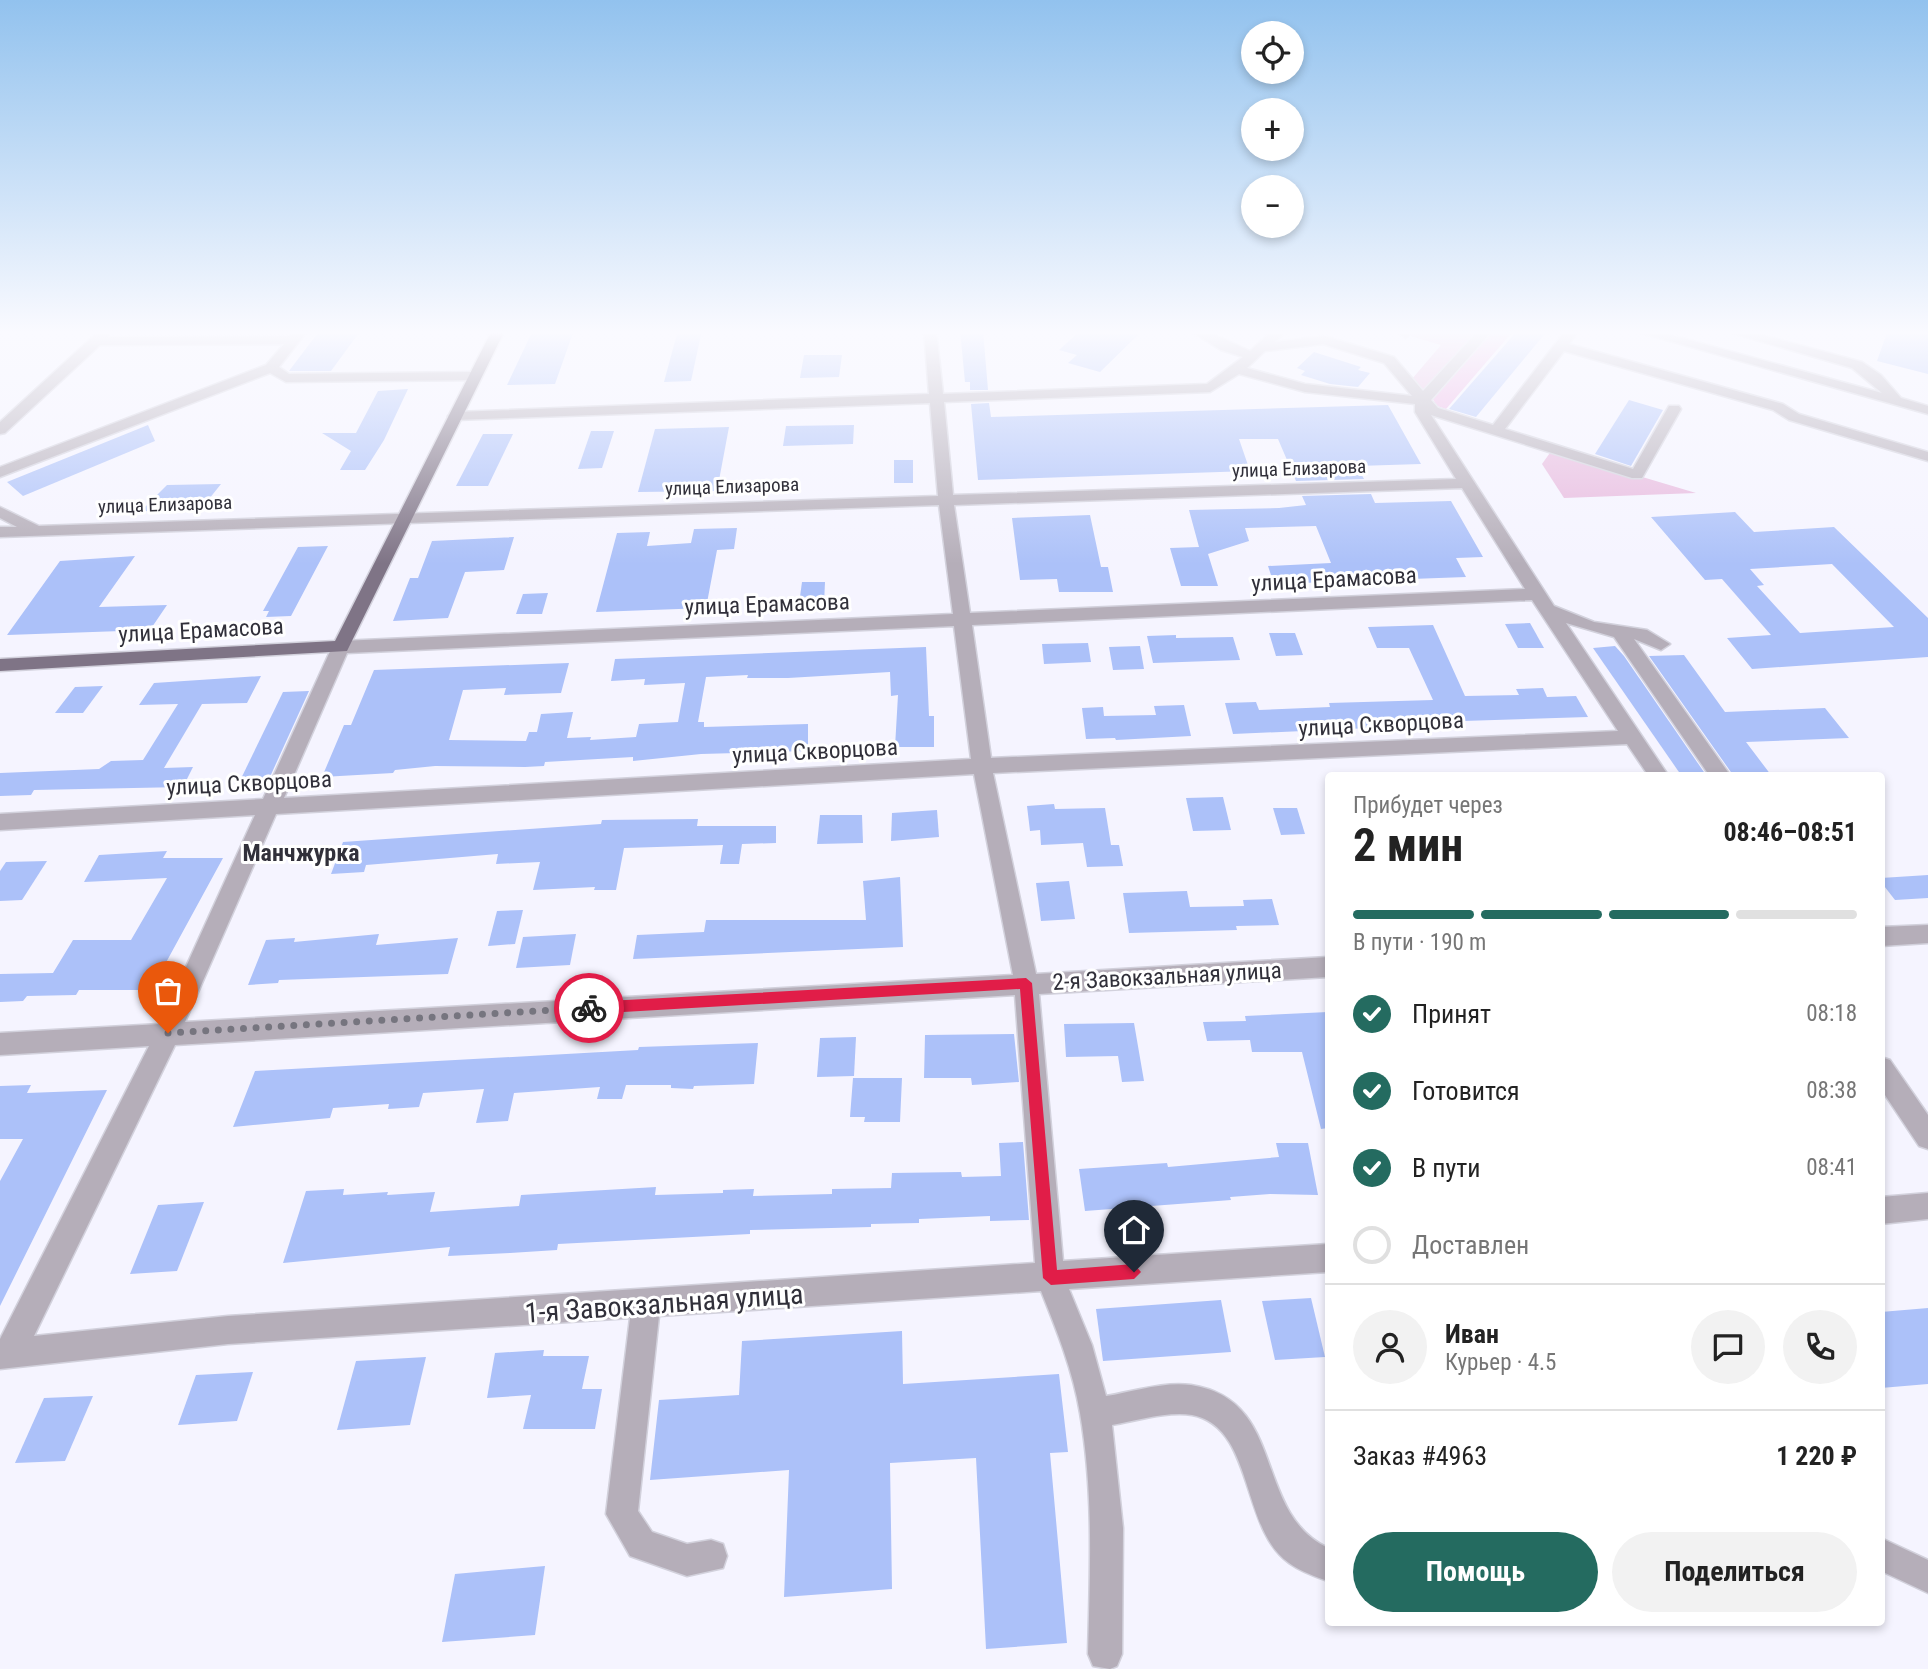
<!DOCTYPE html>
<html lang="ru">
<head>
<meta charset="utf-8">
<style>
  :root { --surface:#fff; --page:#f2f2f2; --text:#222; --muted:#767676; --line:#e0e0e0; --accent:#246b60 }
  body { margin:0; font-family:"Roboto Condensed",sans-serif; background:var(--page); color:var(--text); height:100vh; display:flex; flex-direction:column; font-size:26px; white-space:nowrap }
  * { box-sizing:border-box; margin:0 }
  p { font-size:23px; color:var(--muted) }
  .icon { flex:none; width:38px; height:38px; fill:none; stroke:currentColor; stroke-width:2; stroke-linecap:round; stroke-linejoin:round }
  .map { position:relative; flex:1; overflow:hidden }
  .drawer { position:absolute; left:1325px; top:772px; width:560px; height:854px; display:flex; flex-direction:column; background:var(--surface); border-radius:7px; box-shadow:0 4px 10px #0003 }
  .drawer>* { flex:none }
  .controls { position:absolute; left:1241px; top:21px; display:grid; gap:14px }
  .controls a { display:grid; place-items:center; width:63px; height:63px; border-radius:50%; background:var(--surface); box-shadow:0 4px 10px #0003; font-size:35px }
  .pin { position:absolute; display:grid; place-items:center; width:60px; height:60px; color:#fff; margin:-72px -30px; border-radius:50% 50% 50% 0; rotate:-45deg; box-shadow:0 0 7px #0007 }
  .pin .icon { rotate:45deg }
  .courier { position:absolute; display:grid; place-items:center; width:70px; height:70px; margin:-35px; border:5px solid #e11d48; border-radius:50%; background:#fff; color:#222; box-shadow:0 2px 9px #0007 }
  .headline em { font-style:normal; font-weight:700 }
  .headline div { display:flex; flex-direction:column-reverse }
  .headline { display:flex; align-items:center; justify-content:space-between; height:119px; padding:0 28px }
  h1 { font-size:46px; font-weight:700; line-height:52px }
  .bar { display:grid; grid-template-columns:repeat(4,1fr); gap:10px 7px; align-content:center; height:84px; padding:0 28px }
  .bar i { height:9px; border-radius:5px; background:var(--line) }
  .bar .on { background:var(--accent) }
  .bar p { grid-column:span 4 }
  .line { display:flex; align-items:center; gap:18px; padding:0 28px; border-top:2px solid var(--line) }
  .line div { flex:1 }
  .round { display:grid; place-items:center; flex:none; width:74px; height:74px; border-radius:37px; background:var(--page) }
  ol { padding:0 28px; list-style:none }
  li { display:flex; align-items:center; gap:21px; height:77px }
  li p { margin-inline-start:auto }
  li .icon { padding:7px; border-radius:50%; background:var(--accent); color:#fff; stroke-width:4 }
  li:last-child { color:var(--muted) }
  li i { width:38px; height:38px; border:4px solid var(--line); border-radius:50% }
  .cta { display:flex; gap:14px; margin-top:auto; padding:14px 28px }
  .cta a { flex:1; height:80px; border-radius:42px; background:var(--accent); color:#fff; font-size:28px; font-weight:700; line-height:80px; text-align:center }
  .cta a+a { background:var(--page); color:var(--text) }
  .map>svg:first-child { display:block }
  .green { fill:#e7b8dd }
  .forest { fill:#ecaadf }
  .building { fill:#acc1f9; fill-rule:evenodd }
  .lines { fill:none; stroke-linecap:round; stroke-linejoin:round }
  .minor-casing { stroke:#d2d1dc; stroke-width:3 }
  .major-casing { stroke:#d2d1dc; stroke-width:3 }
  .minor { fill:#b5aeb9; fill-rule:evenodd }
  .major { fill:#7f7486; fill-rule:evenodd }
  .route { fill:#e11d48 }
  .done { stroke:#76757f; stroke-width:7; stroke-dasharray:0 12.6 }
  .labels { text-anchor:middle; stroke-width:6; stroke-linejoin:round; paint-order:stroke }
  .far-street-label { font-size:19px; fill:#31303a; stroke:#fff }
  .street-label { font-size:23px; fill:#31303a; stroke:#fff }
  .neighbourhood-label { font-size:24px; font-weight:bold; fill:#31303a; stroke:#fff }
  .near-street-label { font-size:28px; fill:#31303a; stroke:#fff }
</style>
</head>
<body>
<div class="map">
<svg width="1928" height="1669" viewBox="0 0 1928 1669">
  <rect width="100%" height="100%" fill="#f5f4ff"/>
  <g class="green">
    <path d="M1412 330H1481L1425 392 1412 379 1441 345 1407 335Z"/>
    <path d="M1552 450 1696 493 1564 498 1542 464Z"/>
  </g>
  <path class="forest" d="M1490 330H1514L1446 409 1437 406 1431 396Z"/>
  <g class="building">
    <path d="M320 330H361L331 371H289Z"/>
    <path d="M533 330H574L555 384 507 385Z"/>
    <path d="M678 330H702L691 381 664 382Z"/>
    <path d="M960 330H983L988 390H970V382H965Z"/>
    <path d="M1081 330H1143L1100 372 1068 363 1077 355 1059 350Z"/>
    <path d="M1518 330H1548L1476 417 1449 409Z"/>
    <path d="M1888 330H1928V374L1877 361Z"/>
    <path d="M1314 352 1361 367 1358 370 1370 373 1358 387 1330 384 1301 375 1305 371 1297 368Z"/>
    <path d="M804 355H842L839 377 800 378Z"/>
    <path d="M408 389 384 440 365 470H340L351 451 322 433H356L378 391Z"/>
    <path d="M1629 400 1663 410 1631 466 1595 454Z"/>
    <path d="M989 403 991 417 1388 405 1421 464 1357 466 1364 479 1296 481 1278 439H1239L1250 471 978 480 971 404Z"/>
    <path d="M148 425 155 441 23 496 7 482Z"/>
    <path d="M854 425 853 444 783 446 786 426Z"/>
    <path d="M729 427 717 491 638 492 655 429Z"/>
    <path d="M591 431H614L602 468 578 469Z"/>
    <path d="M483 434H513L488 486H456Z"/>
    <rect x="894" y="460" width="19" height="23"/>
    <path d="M221 484 205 504H199L193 512 141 511 167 485Z"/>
    <path d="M1371 494 1375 503 1451 501 1483 557 1456 558 1466 577 1274 584 1268 566 1331 563 1316 526 1245 528 1249 541 1208 554 1218 586H1181L1170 548 1199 547 1189 510 1279 508 1306 505 1302 496Z"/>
    <path d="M1735 512 1754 532 1834 527 1928 618V657L1752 669 1727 638 1771 635 1722 579 1705 580 1651 517ZM1832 564 1894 627 1800 633 1757 586 1764 585 1750 569Z"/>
    <path d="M1090 515 1101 567H1108L1113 592H1059L1057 579 1020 580 1012 518Z"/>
    <path d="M737 528 734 549 717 550 706 608 596 612 617 533 650 532 647 546 691 543 694 529Z"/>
    <path d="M514 537 504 570 465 572 448 618 393 621 410 578H418L432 541Z"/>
    <path d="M328 546 291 616 266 617 269 611H263L298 547Z"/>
    <path d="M135 556 99 607 167 605 150 630 7 635 60 561Z"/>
    <path d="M802 582H825L824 604H799Z"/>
    <path d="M548 593 542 614H516L523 594Z"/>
    <path d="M1530 623 1544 648H1518L1505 624Z"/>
    <path d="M1433 625 1465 696 1519 695 1516 689 1543 688 1547 697 1576 696 1588 717 1369 724 1370 728 1233 734 1225 703 1256 702 1259 710 1330 707 1329 703 1433 700 1409 648H1377L1368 627Z"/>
    <path d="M1269 633H1295L1303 655 1276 656Z"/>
    <path d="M1176 635V638L1233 637 1240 660 1153 663 1147 636Z"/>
    <path d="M1088 643 1091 662 1044 664 1042 644Z"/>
    <path d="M1140 646 1144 669 1113 670 1109 647Z"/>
    <path d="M1615 646 1624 656 1706 775H1681L1593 648Z"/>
    <path d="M926 647 929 716H934V747H895L898 695 891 696 890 672 788 678H747L748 675 706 677 698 722H704V727L808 724V751L701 754 633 761V757L545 762 544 766 525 767 435 766 395 770 393 773 322 777 344 725H351L374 670 569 663 561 693 504 695 506 688 463 690 449 740 526 741 529 732H537L541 714 573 712 567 738 591 737 590 740 636 737 639 724 678 722 685 683 644 685 645 679 611 681 615 659Z"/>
    <path d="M1684 655 1725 712 1825 708 1849 738 1746 742 1771 775H1733L1649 656Z"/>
    <path d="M261 676 247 703 202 704 164 768 193 767 183 787 34 790 31 795 0 796V773L99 769 111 761 143 760 178 704 139 705 154 683Z"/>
    <path d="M103 686 83 713H55L75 687Z"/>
    <path d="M309 691 264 790 235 791 283 692Z"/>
    <path d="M1184 705 1191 736 1116 740 1115 738 1086 739 1082 708 1103 707 1104 716 1156 715 1154 706Z"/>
    <path d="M1223 797 1231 830 1193 831 1186 798Z"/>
    <path d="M1054 804 1055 809 1105 808 1111 845H1119L1123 866 1087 867 1083 843 1041 845 1040 830 1030 831 1027 806Z"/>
    <path d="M1273 808H1297L1305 834 1281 835Z"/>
    <path d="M937 810 939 837 891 841 892 813Z"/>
    <path d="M820 815H862L863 843 817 844Z"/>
    <path d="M698 819 697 826H776V843L742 844 739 864H720L723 845 624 848 616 890H594L595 887 533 890 540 862 496 864 498 854 366 865 364 872 331 874 343 842 601 824 602 820Z"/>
    <path d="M167 851 163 858H223L151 990H79L76 995 27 996 23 1001 0 1002V974L53 973 73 940H131L167 878 84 882 99 855Z"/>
    <path d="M47 861 22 900 0 901V871L6 862Z"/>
    <path d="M1928 875V898L1895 900 1881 882V878Z"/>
    <path d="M900 877 903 947 633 959 637 935 704 932 706 920H866L863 881Z"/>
    <path d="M1069 881 1075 919 1041 921 1036 883Z"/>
    <path d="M1187 891 1190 907 1244 906 1243 900 1272 899 1279 925 1236 926 1237 930 1129 933 1123 893Z"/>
    <path d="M523 910 515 944 488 946 497 911Z"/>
    <path d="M379 934 376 945 458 938 448 974 279 980 278 983 248 985 266 940 295 938 294 942Z"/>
    <path d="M576 934 570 965 516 968 523 937Z"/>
    <path d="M1328 1012V1128L1321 1129 1302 1052H1252L1250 1040 1207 1041 1203 1022 1246 1021 1245 1016Z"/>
    <path d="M1134 1023 1144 1081 1122 1082 1118 1056 1066 1057 1064 1024Z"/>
    <path d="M1014 1034 1019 1082 972 1085 971 1078H924L925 1035Z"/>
    <path d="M856 1037 854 1076 817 1077 820 1038Z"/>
    <path d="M758 1043 754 1084 694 1086 693 1089 671 1088V1085H626L622 1099H597L600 1087 514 1093 508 1121 476 1123 484 1089 423 1093 419 1107 388 1109 389 1104 333 1108 330 1118 233 1127 255 1071 638 1050 639 1047Z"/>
    <path d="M853 1078H902L900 1122H864L865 1117H850Z"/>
    <path d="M31 1085 27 1093 107 1090 0 1306V1181L23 1139H0V1086Z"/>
    <path d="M1023 1142 1029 1220 990 1221V1216L919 1219V1223L871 1224V1227L750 1230V1234L558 1244 557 1250 510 1253 448 1256 450 1247 283 1263 306 1191 344 1189 343 1195 388 1192 387 1195 435 1192 430 1212 519 1206 521 1195 656 1187 655 1195 723 1193V1190L754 1189 753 1196 832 1194V1189L891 1188 892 1173 961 1172 962 1177 1001 1176 999 1143Z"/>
    <path d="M1276 1143H1308L1318 1195 1270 1194 1230 1197 1231 1200 1085 1211 1079 1169 1167 1163 1168 1167 1279 1157Z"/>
    <path d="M204 1202 177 1271 130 1274 158 1205Z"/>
    <path d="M1311 1298 1325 1357 1275 1360 1262 1301Z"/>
    <path d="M1221 1300 1231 1352 1103 1361 1096 1309Z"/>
    <path d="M1928 1308V1384L1881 1388V1312Z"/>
    <path d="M902 1331 903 1384 1059 1374 1068 1452 1050 1453 1067 1643 986 1649 976 1458 890 1463 892 1589 784 1597 789 1470 650 1480 659 1400 739 1395 742 1341Z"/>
    <path d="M544 1350 543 1356H589L582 1389H602L595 1429H523L531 1395 487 1398 495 1353Z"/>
    <path d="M426 1357 410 1425 337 1430 356 1361Z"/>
    <path d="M253 1372 237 1421 178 1425 196 1375Z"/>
    <path d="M93 1396 65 1461 15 1463 44 1398Z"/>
    <path d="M545 1566 535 1635 442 1642 455 1574Z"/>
  </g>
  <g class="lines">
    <g class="minor-casing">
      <g id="minor">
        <path d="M100 330H111L108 337 290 336 295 330H308L279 367 289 374 474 372 481 376 474 380 286 382 270 373 0 477V467L266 365 284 344 100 345 5 433 0 434V422Z"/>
        <path d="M924 330H936L943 394 1207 384 1243 357 1221 350 1189 330H1205L1250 351 1273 330H1287L1275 342 1324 336 1394 357 1423 391 1479 330H1493L1431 400 1438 408 1493 425 1566 330H1579L1569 344 1783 404 1799 414 1928 452V461L1789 420 1773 410 1564 351 1505 429 1633 469 1669 406H1679L1681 409 1642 478H1632L1431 415 1554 606 1594 622 1647 630 1670 644 1661 650 1634 639 1730 775H1709L1614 637 1566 623 1668 775H1648L1627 744 993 773 1036 974 1328 957V977L1039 994 1063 1261 1328 1244V1272L1069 1289 1092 1345 1106 1396C1132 1392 1164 1381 1191 1385 1288 1400 1252 1512 1328 1548V1581C1316 1577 1300 1571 1289 1563 1240 1529 1255 1427 1192 1415 1167 1411 1136 1421 1112 1425L1123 1528 1122 1654 1117 1666 1110 1669 1093 1666 1088 1654C1090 1574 1094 1493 1080 1413 1073 1371 1057 1331 1041 1291L659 1316 638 1511 652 1532 687 1544 711 1540 723 1544 727 1556 723 1568 687 1576 630 1556 606 1514 630 1318 228 1344 0 1369V1339L149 1046 0 1055V1033L160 1024 255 815 0 830V814L263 799 332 647 341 641 953 614 939 505 0 537V527H17L0 518V507L39 526 938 496 930 403 455 420 448 416 455 412 929 394ZM1323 344 1384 363 1412 396 1305 384 1247 368 1265 351ZM1239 374 1305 392 1415 404V412L1456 479 953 495 944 402 1210 392ZM1462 488 1525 589 970 613 954 505ZM1532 600 1618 731 991 758 972 625ZM954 626 971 759 284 798 347 653ZM974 774 1013 975 185 1022 276 814ZM1015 995 1035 1263 228 1316 34 1336 175 1045Z"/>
        <path d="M1402 330H1415L1406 338 1400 334Z"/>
        <path d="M1631 330H1653L1882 393 1852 368 1722 330H1744L1862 362 1881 375 1901 398 1928 406V414Z"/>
        <path d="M1928 925V943L1881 946V927Z"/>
        <path d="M1881 1057 1890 1060 1928 1115V1149L1919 1146 1881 1089Z"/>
        <path d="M1928 1193V1219L1881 1224V1197Z"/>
        <path d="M1881 1538 1928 1560V1593L1881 1571Z"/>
      </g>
    </g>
    <g class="major-casing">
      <path id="major" d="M492 330H505L347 651 0 671V659L335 641Z"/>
    </g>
    <use href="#minor" class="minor"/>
    <use href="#major" class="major"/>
  </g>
  <linearGradient id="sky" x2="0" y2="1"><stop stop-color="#92c2ee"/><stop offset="0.59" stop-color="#fafaff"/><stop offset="1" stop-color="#fafaff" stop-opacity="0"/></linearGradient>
  <rect width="1928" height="564" fill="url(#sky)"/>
  <path class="route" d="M1026 978 1032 983 1057 1270 1134 1264 1141 1272 1134 1279 1051 1285 1043 1278 1020 989 589 1014 582 1008 589 1002Z"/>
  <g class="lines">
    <path class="done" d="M168 1033 589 1008"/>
  </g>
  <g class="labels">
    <g class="far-street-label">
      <text transform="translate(1299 468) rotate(-2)" y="7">улица Елизарова</text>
      <text transform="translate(732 486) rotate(-2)" y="7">улица Елизарова</text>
      <text transform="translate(165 504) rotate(-2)" y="7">улица Елизарова</text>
    </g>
    <g class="street-label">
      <text transform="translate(1334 579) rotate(-3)" y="8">улица Ерамасова</text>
      <text transform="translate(767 604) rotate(-2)" y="8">улица Ерамасова</text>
      <text transform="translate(201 630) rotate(-3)" y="8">улица Ерамасова</text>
      <text transform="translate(1381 724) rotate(-3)" y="8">улица Скворцова</text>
      <text transform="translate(815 751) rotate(-3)" y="8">улица Скворцова</text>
      <text transform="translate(249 783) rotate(-3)" y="8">улица Скворцова</text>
      <text transform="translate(1167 976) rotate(-3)" y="8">2-я Завокзальная улица</text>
    </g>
    <g class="neighbourhood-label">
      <text x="301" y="861">Манчжурка</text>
    </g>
    <g class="near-street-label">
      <text transform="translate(664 1303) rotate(-4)" y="10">1-я Завокзальная улица</text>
    </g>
  </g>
</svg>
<div class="controls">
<a><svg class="icon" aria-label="locate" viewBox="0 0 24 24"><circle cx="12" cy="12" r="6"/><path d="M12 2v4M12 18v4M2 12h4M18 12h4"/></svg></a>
<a>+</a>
<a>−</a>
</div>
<div class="pin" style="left:168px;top:1033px;background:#ea580c"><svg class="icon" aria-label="bag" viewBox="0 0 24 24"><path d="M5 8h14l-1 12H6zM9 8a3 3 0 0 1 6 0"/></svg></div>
<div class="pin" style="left:1134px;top:1272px;background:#1f2937"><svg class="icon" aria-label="home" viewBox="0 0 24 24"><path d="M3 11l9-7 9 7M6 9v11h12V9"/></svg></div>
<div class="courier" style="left:589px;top:1008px"><svg class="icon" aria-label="bike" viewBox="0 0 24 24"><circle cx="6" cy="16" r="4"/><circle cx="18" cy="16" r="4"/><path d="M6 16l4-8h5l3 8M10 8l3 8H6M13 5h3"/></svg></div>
<section class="drawer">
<div class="headline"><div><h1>2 мин</h1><p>Прибудет через</p></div><em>08:46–08:51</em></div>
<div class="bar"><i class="on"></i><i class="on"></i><i class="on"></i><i></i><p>В пути · 190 m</p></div>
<ol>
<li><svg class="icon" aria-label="check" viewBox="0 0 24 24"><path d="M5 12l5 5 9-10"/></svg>Принят<p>08:18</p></li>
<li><svg class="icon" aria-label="check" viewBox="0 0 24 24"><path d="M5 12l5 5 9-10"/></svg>Готовится<p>08:38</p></li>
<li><svg class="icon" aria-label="check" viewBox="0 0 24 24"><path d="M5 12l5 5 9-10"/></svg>В пути<p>08:41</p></li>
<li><i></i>Доставлен</li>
</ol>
<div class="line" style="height:126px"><a class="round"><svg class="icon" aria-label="person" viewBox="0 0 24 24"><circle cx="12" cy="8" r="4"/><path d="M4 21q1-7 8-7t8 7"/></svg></a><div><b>Иван</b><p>Курьер · 4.5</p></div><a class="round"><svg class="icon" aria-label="chat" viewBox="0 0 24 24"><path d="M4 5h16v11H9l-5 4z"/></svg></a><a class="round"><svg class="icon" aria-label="phone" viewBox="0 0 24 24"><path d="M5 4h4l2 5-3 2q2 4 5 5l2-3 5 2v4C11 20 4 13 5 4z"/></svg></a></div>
<div class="line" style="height:91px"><div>Заказ #4963</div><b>1 220 ₽</b></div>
<div class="cta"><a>Помощь</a><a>Поделиться</a></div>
</section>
</div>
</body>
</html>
